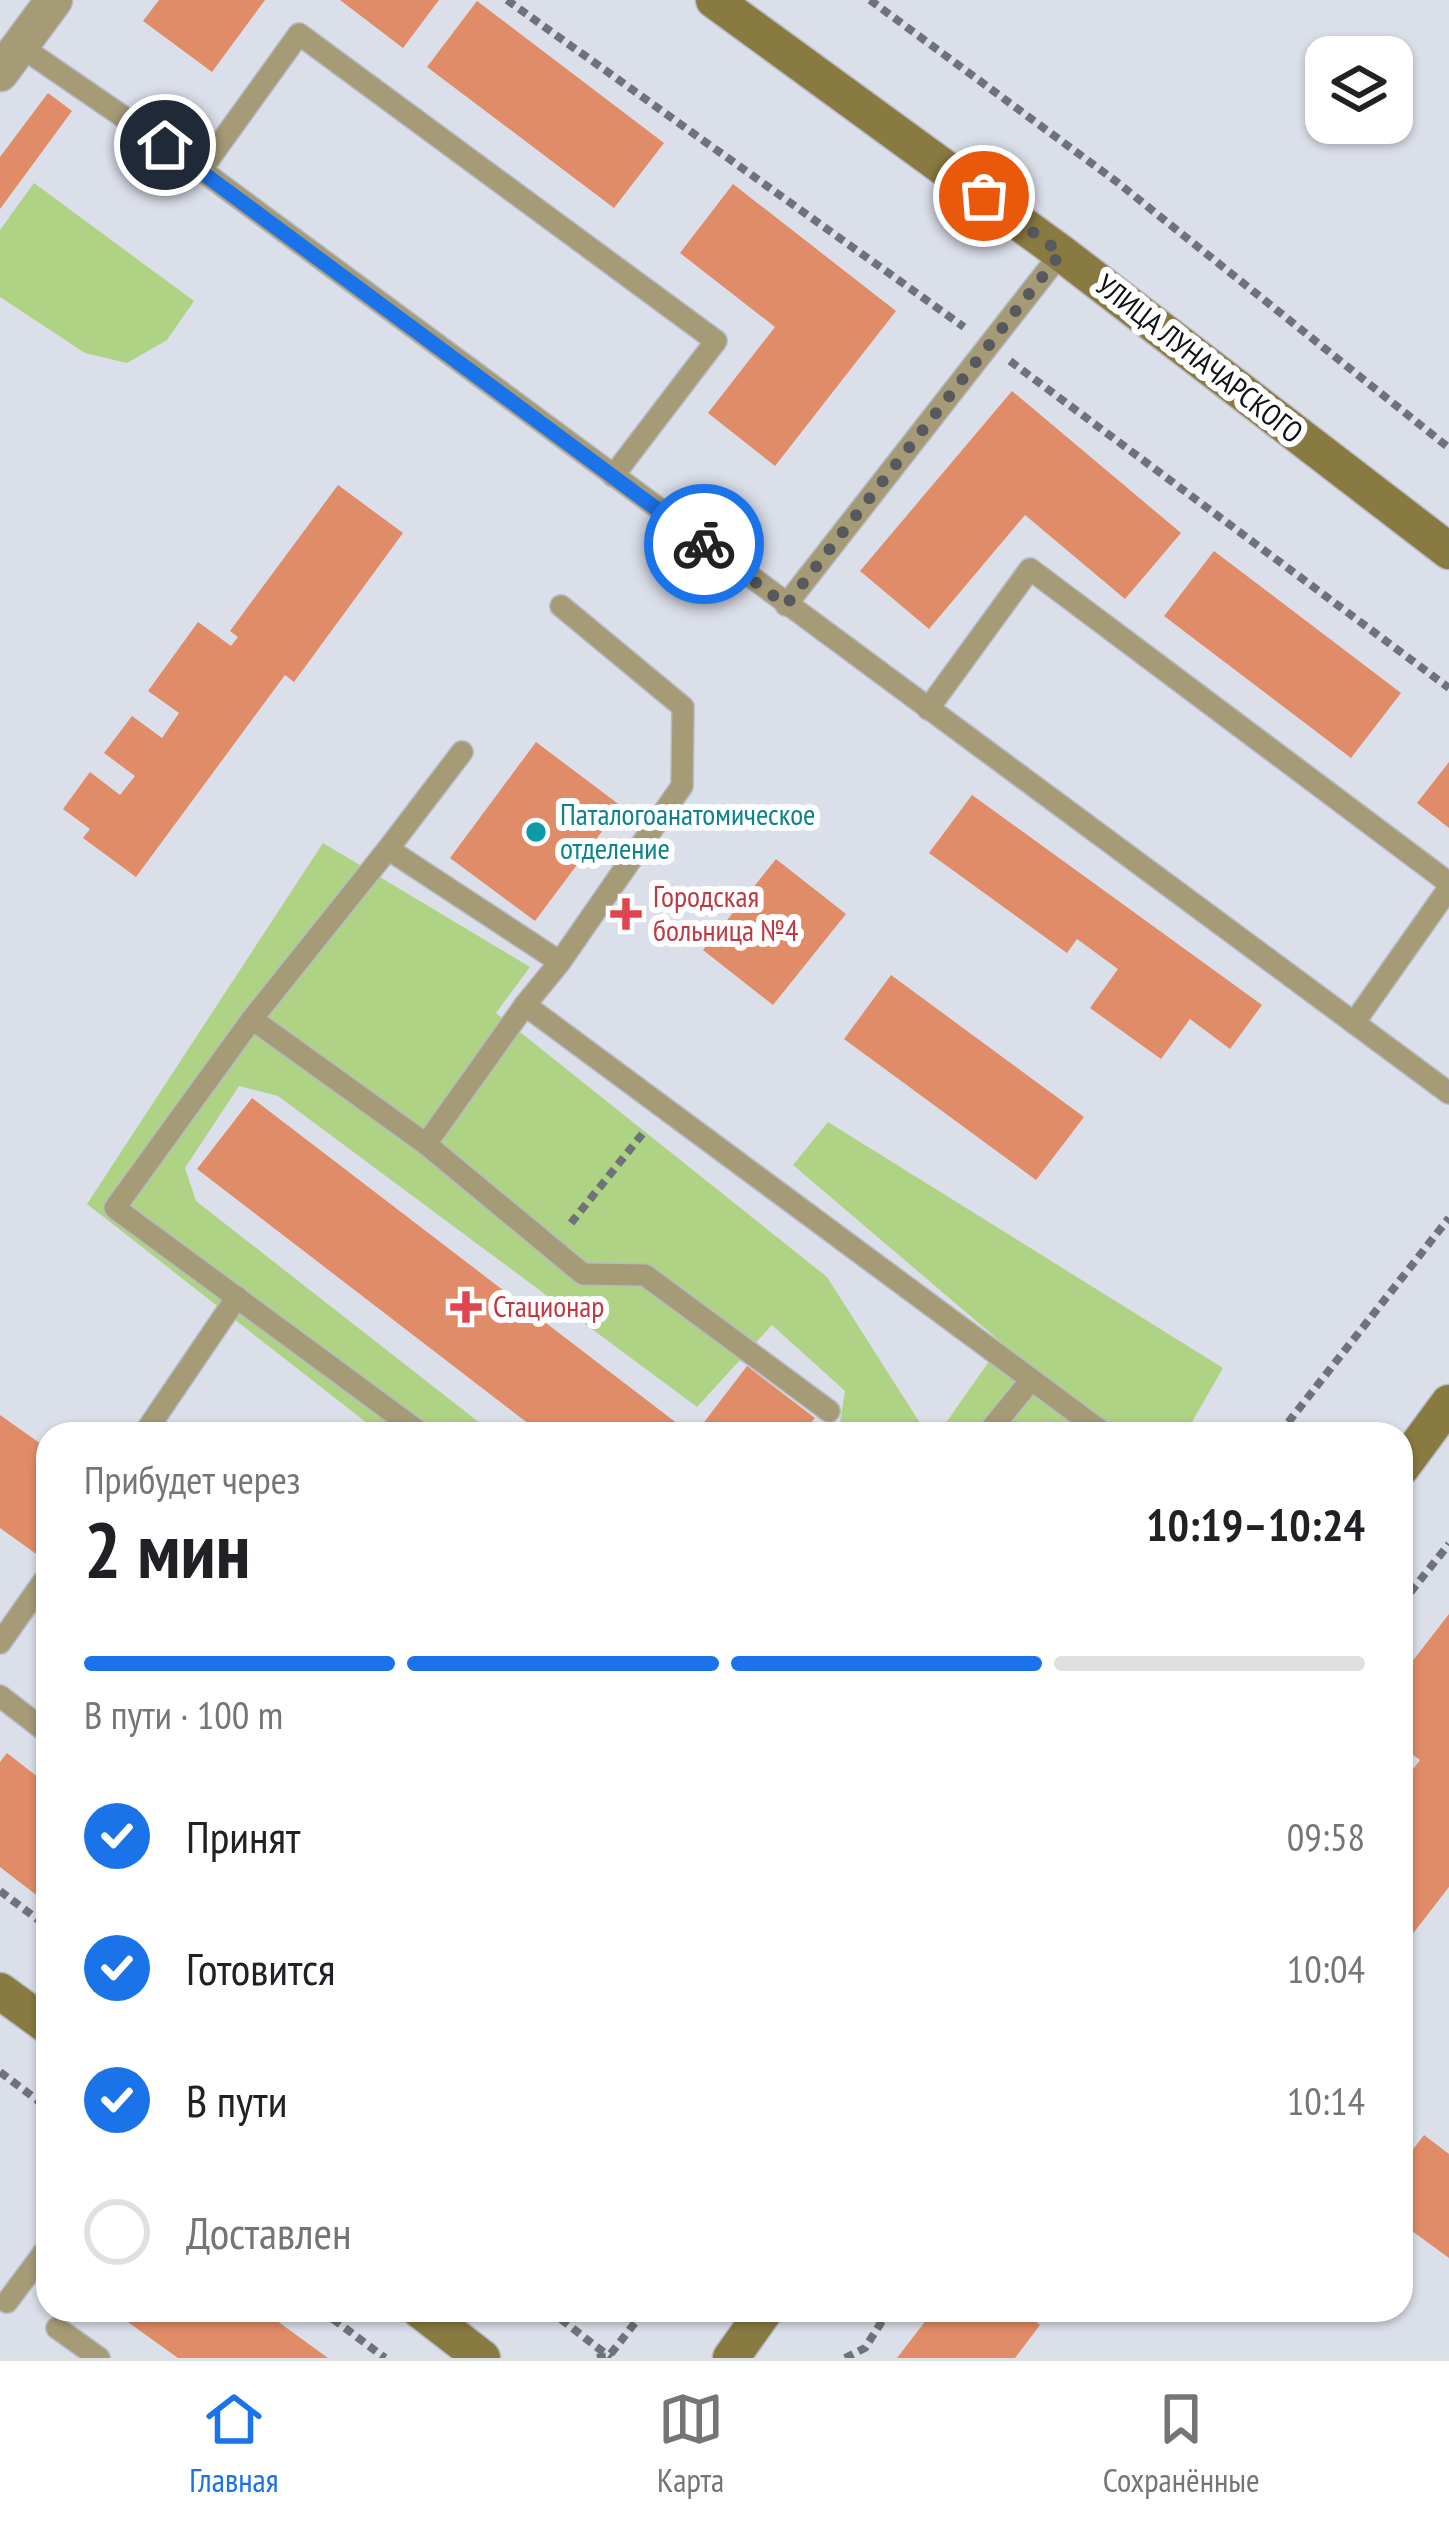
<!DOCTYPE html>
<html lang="ru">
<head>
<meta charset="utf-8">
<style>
  :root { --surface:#fff; --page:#f6f6f6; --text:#202124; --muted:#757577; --line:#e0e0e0; --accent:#1a73e8 }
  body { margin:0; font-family:"PT Sans Narrow",sans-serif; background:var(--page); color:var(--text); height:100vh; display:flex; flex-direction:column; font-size:45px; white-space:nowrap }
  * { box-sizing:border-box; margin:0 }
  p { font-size:39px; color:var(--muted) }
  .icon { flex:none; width:66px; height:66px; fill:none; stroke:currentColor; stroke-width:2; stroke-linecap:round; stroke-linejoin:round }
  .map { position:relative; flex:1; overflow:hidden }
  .sheet { position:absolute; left:36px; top:1422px; width:1377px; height:900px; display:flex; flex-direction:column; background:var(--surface); border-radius:36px; box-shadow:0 3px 9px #0004 }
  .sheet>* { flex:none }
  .controls { position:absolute; left:1305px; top:36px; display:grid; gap:24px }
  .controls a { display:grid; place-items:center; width:108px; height:108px; border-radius:24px; background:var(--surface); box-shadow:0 3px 9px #0004; font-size:60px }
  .pin { position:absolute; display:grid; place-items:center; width:102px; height:102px; color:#fff; margin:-51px; border:6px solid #fff; border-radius:50%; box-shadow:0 3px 12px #0007 }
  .courier { position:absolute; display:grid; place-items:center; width:120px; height:120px; margin:-60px; border:9px solid #1a73e8; border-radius:50%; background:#fff; color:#222; box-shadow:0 3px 15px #0007 }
  .head em { font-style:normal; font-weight:700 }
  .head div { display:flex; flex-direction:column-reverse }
  .head { display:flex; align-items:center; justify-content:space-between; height:204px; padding:0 48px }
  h1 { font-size:78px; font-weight:700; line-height:90px }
  .bar { display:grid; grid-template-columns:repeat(4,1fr); gap:18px 12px; align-content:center; height:144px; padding:0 48px }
  .bar i { height:15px; border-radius:9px; background:var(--line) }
  .bar .selected { background:var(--accent) }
  .bar p { grid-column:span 4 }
  ol { padding:0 48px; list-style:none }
  li { display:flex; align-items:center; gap:36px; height:132px }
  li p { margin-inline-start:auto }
  li .icon { padding:12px; border-radius:50%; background:var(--accent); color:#fff; stroke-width:4 }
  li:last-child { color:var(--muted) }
  li i { width:66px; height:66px; border:6px solid var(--line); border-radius:50% }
  .tab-bar { display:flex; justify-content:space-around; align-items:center; height:168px; border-top:3px solid var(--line); background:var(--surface); font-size:33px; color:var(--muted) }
  .tab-bar a { display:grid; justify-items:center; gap:6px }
  .tab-bar .selected { color:var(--accent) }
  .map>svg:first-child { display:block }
  .green { fill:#aed385 }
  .building { fill:#e18c68 }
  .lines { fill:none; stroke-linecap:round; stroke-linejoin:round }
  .service-casing { stroke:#b6bac3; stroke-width:24 }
  .minor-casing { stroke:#b6bac3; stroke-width:39 }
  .secondary-casing { stroke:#b6bac3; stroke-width:39 }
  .path { stroke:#6f7278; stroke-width:8; stroke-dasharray:9 6; stroke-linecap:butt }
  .service { stroke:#a59b77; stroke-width:21 }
  .minor { stroke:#a59b77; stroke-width:36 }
  .secondary { stroke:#897a41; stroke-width:36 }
  .done { stroke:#57595f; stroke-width:12; stroke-dasharray:0 21.6 }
  .route { stroke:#1a73e8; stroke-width:15 }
  .culture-dot { fill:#0f9aa8; stroke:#fff; stroke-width:4.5 }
  .health-dot { fill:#e0444e; stroke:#fff; stroke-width:4.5 }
  .labels { text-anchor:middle; stroke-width:12; stroke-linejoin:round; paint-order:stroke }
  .street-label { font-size:30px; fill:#101114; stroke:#fff }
  .culture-label { font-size:30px; fill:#0d838f; stroke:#fff; text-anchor:start }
  .health-label { font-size:30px; fill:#be3a42; stroke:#fff; text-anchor:start }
</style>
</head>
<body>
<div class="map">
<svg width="1449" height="2358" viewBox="0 0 1449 2358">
  <rect width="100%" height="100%" fill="#dbdfe9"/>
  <g class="green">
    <path d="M34 183 194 301 167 340 127 363 85 353 0 297V230Z"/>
    <path d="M323 843 530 967 496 1013 827 1277 927 1434H859L840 1421 845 1391 772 1325 697 1407 278 1096 239 1086 185 1168 196 1201 494 1434H381L87 1204Z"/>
    <path d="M828 1122 1223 1368 1185 1434H1054L1044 1427 1038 1434H938L1002 1343 793 1165Z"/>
  </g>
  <g class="building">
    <path d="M159 0H265L212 72 143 21Z"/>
    <path d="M340 0H439L403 48Z"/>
    <path d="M477 1 664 143 614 208 427 67Z"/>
    <path d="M48 93 72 111 0 209V157Z"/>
    <path d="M733 184 896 311 775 466 708 413 775 327 680 253Z"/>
    <path d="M1012 391 1181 533 1125 599 1025 515 929 629 860 571Z"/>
    <path d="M338 485 403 533 294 682 285 675 136 877 83 838 90 829 63 809 90 772 120 795 135 776 104 753 132 716 162 738 179 713 148 691 198 622 231 646 238 637 230 631Z"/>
    <path d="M1214 551 1401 693 1351 758 1164 616Z"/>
    <path d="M536 742 621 806 535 921 450 858Z"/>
    <path d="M1449 762V828L1417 803Z"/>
    <path d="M972 795 1262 1005 1230 1049 1190 1019 1161 1059 1090 1008 1118 969 1077 939 1067 953 929 853Z"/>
    <path d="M776 859 846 914 773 1005 703 950Z"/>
    <path d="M891 975 1084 1117 1036 1180 844 1039Z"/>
    <path d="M252 1098 691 1434H542L197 1169Z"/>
    <path d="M747 1366 815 1418 802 1434H695Z"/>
    <path d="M0 1415 48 1449V1543L39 1556 0 1528Z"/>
    <path d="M1449 1614V1887L1401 1949V1785L1420 1760 1401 1746V1676Z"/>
    <path d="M7 1753 48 1785V1904L0 1867V1762Z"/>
    <path d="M1424 2135 1449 2154V2258L1401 2223V2165Z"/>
    <path d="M111 2310H262L328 2358H178Z"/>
    <path d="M934 2310H1020L1040 2325 1015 2358H897Z"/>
  </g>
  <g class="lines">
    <g class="service-casing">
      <g id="service">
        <path d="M20 46 201 170 299 34 716 341 613 476"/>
        <path d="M201 170 1449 1093"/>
        <path d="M786 605 1061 253"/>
        <path d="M928 709 1030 569 1449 883"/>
        <path d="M388 849 462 752"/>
        <path d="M560 962 682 786 683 707 561 606"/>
        <path d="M525 1005 426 1144 583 1274 645 1275 829 1411"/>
        <path d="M252 1019 426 1144"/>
        <path d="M1354 1023 1449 888"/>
        <path d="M144 1434 237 1297"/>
        <path d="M422 1434 115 1208 252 1019 388 849 560 962 525 1005 1105 1434"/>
        <path d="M987 1434 1031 1380"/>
        <path d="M0 1643 48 1575"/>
        <path d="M0 1696 48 1733"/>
        <path d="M7 2302 48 2247"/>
        <path d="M57 2328 99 2358"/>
      </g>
    </g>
    <g class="minor-casing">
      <path id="minor" d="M0 73 54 0"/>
    </g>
    <g class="secondary-casing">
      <g id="secondary">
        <path d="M714 0 1061 253 1449 551"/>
        <path d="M1401 1468 1449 1403"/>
        <path d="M0 1991 48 2026"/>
        <path d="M420 2310 482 2358"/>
        <path d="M731 2358 765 2310"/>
      </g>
    </g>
    <g class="path">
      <path d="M507 0 964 327"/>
      <path d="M870 0 1117 182 1449 448"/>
      <path d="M1010 361 1449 688"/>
      <path d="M571 1223 644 1132"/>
      <path d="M1279 1434 1449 1218"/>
      <path d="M1401 1604 1449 1544"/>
      <path d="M0 1891 48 1927"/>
      <path d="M0 2072 48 2108"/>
      <path d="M321 2310 385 2358"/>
      <path d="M549 2310 611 2358"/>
      <path d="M597 2358 609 2356 645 2310"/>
      <path d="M845 2358 865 2348 889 2310"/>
    </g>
    <use href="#service" class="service"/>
    <use href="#minor" class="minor"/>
    <use href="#secondary" class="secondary"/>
  </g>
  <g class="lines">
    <path class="done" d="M704 544 786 605 1061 253 984 196"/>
    <path class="route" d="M165 145 704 544"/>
  </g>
  <circle class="culture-dot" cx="536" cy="832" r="12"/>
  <g class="health-dot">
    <path d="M620 896h12v12h12v12h-12v12h-12v-12h-12v-12h12z"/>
    <path d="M460 1289h12v12h12v12h-12v12h-12v-12h-12v-12h12z"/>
  </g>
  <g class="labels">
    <g class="street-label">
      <text transform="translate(1199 359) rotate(38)" y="10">УЛИЦА ЛУНАЧАРСКОГО</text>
    </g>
    <g class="culture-label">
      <text x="560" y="825">Паталогоанатомическое<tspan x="560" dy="34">отделение</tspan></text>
    </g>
    <g class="health-label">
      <text x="653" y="907">Городская<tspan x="653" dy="34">больница №4</tspan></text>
      <text x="493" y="1317">Стационар</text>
    </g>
  </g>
</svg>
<div class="controls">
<a><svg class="icon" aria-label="layers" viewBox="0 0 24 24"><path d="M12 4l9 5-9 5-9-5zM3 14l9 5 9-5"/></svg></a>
</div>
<div class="pin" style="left:984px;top:196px;background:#ea580c"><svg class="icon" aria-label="bag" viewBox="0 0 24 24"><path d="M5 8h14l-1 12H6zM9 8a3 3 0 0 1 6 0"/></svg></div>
<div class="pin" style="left:165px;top:145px;background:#1f2937"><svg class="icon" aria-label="home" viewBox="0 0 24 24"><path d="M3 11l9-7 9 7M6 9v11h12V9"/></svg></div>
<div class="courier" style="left:704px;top:544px"><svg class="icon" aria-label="bike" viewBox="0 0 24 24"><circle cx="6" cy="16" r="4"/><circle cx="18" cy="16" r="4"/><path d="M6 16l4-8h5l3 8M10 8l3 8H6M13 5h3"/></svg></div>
<section class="sheet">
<div class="head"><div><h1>2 мин</h1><p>Прибудет через</p></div><em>10:19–10:24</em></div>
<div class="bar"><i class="selected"></i><i class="selected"></i><i class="selected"></i><i></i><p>В пути · 100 m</p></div>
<ol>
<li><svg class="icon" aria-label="check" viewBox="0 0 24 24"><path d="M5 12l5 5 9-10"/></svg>Принят<p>09:58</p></li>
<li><svg class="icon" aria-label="check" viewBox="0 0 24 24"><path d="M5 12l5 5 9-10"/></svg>Готовится<p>10:04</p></li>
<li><svg class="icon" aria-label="check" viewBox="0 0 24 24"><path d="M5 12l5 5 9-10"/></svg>В пути<p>10:14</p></li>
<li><i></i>Доставлен</li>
</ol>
</section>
</div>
<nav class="tab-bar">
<a class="selected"><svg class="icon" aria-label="home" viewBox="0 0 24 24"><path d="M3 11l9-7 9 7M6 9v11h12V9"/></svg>Главная</a>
<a><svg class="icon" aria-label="map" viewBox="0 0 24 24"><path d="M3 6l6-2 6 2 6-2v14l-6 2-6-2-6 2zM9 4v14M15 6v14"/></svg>Карта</a>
<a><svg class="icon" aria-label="saved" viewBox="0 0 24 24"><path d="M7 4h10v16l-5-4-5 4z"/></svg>Сохранённые</a>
</nav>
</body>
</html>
